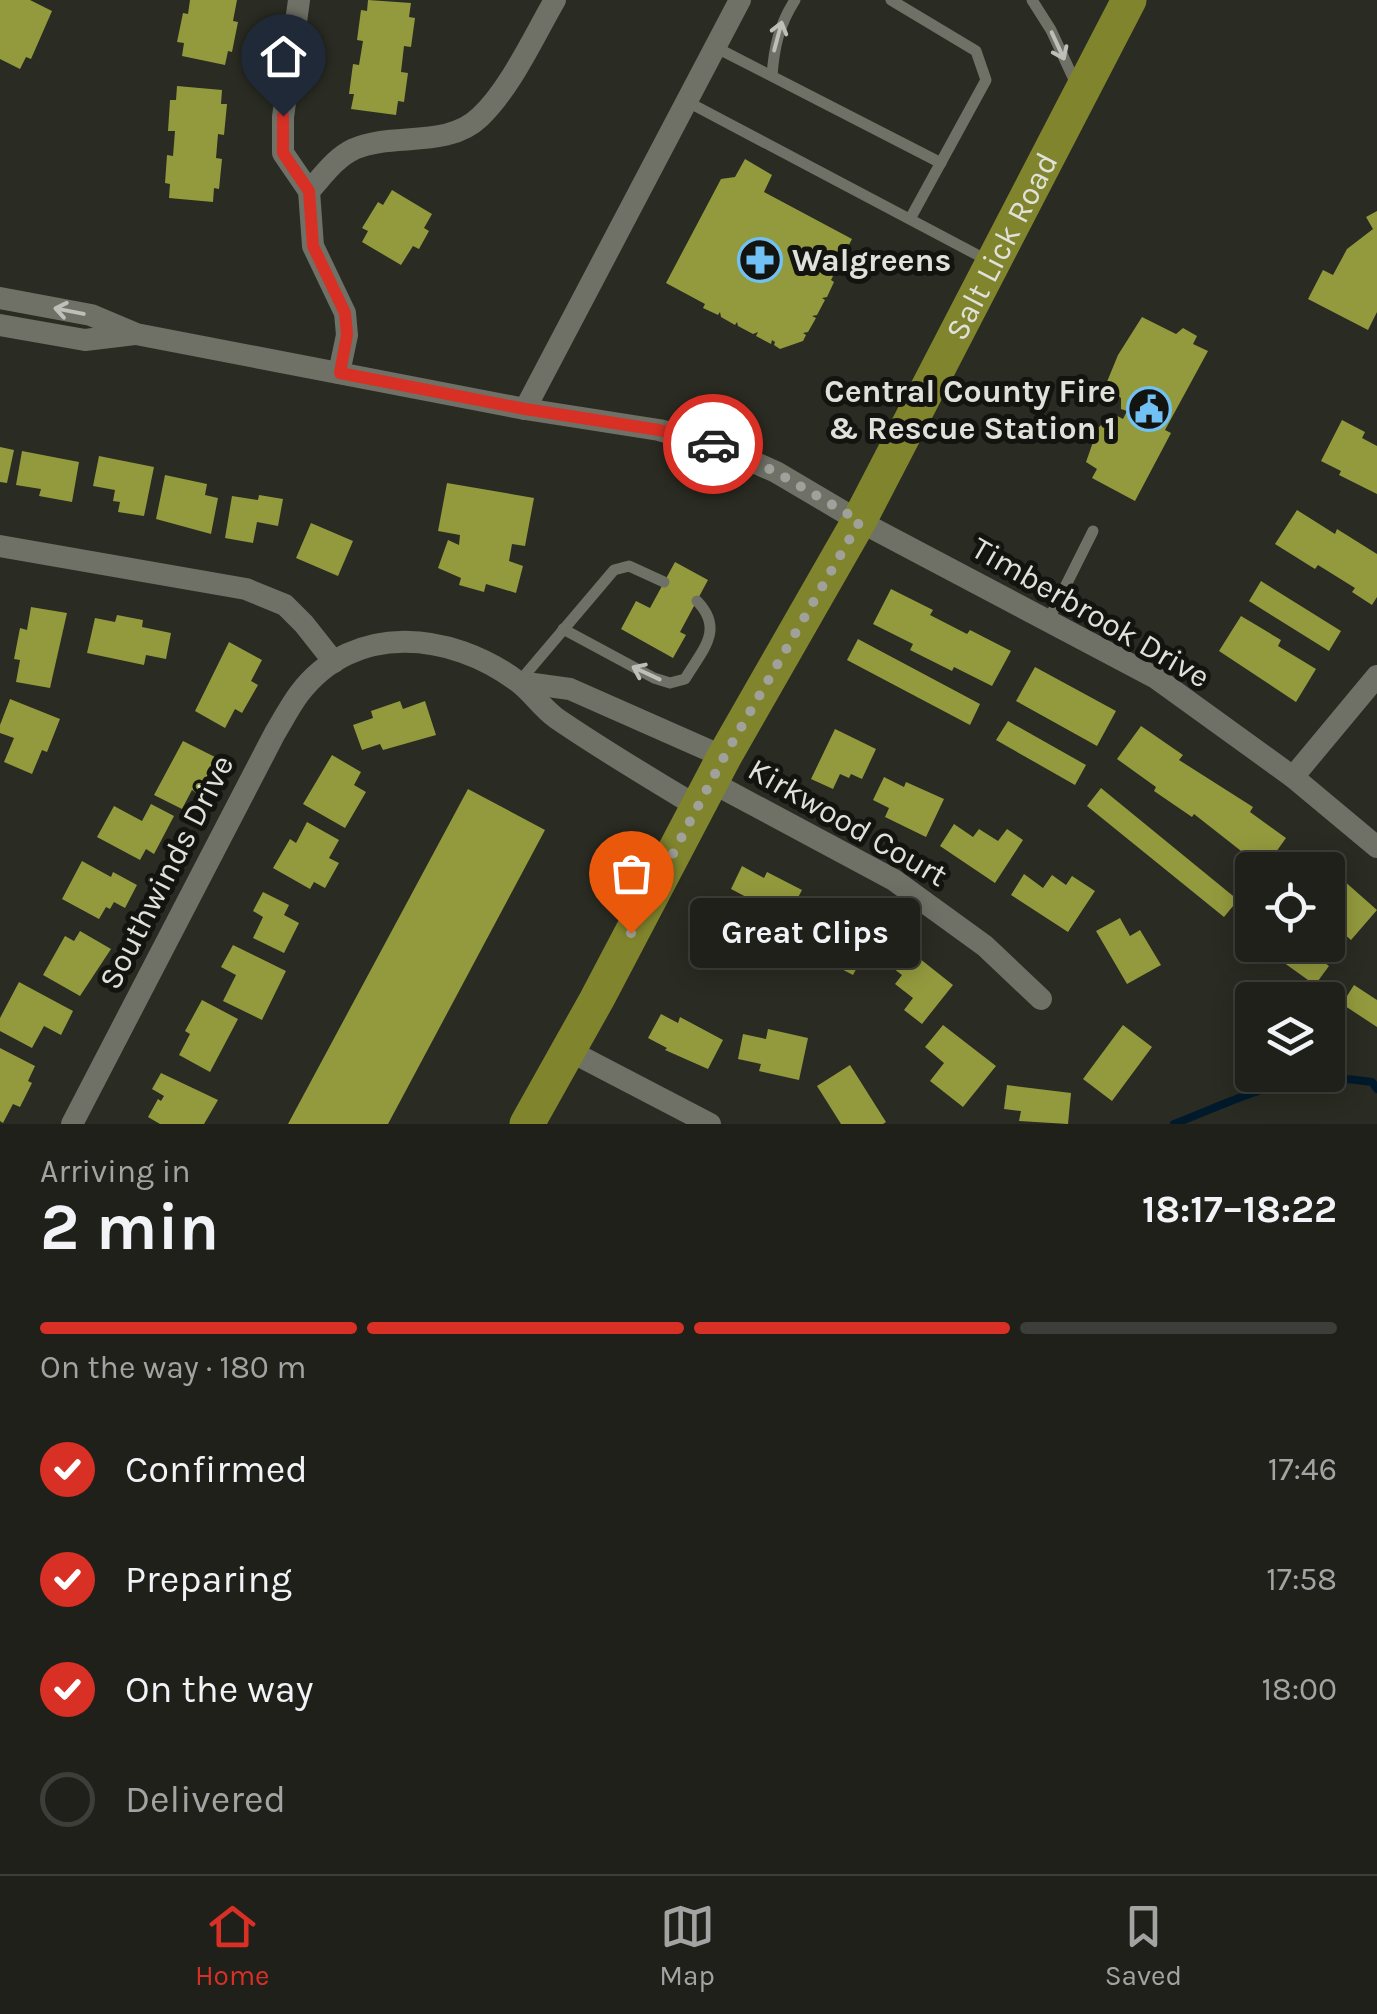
<!DOCTYPE html>
<html lang="en">
<head>
<meta charset="utf-8">
<style>
  :root { --surface:#20201a; --page:#2d2d27; --text:#f1f3f6; --muted:#a2a3a2; --line:#3d3e39; --accent:#d93025 }
  body { margin:0; font-family:Karla,sans-serif; background:var(--page); color:var(--text); height:100vh; display:flex; flex-direction:column; font-size:38px; white-space:nowrap }
  * { box-sizing:border-box; margin:0 }
  p { font-size:32px; color:var(--muted) }
  .icon { flex:none; width:55px; height:55px; fill:none; stroke:currentColor; stroke-width:2; stroke-linecap:round; stroke-linejoin:round }
  .map { position:relative; height:1124px; overflow:hidden }
  .sheet { display:flex; flex-direction:column; background:var(--surface); flex:1 }
  .sheet>* { flex:none }
  .controls { position:absolute; left:1235px; top:852px; display:grid; gap:20px }
  .controls a { display:grid; place-items:center; width:110px; height:110px; border-radius:10px; background:var(--surface); box-shadow:0 5px 25px #0003,0 0 0 2px var(--line); font-size:50px }
  .pin { position:absolute; display:grid; place-items:center; width:85px; height:85px; color:#fff; margin:-102px -42px; border-radius:50% 50% 50% 0; rotate:-45deg; box-shadow:0 0 10px #0007 }
  .pin .icon { rotate:45deg }
  .courier { position:absolute; display:grid; place-items:center; width:100px; height:100px; margin:-50px; border:8px solid #d93025; border-radius:50%; background:#fff; color:#222; box-shadow:0 2px 12px #0007 }
  .bubble { position:absolute; height:70px; border-radius:10px; background:var(--surface); box-shadow:0 5px 25px #0003,0 0 0 2px var(--line); font-size:32px; font-weight:700; line-height:70px; text-align:center }
  .summary em { font-style:normal; font-weight:700 }
  .summary div { display:flex; flex-direction:column-reverse }
  .summary { display:flex; align-items:center; justify-content:space-between; height:170px; padding:0 40px }
  h1 { font-size:65px; font-weight:700; line-height:75px }
  .bar { display:grid; grid-template-columns:repeat(4,1fr); gap:15px 10px; align-content:center; height:120px; padding:0 40px }
  .bar i { height:12px; border-radius:8px; background:var(--line) }
  .bar .current { background:var(--accent) }
  .bar p { grid-column:span 4 }
  ol { padding:0 40px; list-style:none }
  li { display:flex; align-items:center; gap:30px; height:110px }
  li p { margin-inline-start:auto }
  li .icon { padding:10px; border-radius:50%; background:var(--accent); color:#fff; stroke-width:4 }
  li:last-child { color:var(--muted) }
  li i { width:55px; height:55px; border:5px solid var(--line); border-radius:50% }
  .dock { display:flex; justify-content:space-around; align-items:center; height:140px; border-top:2px solid var(--line); background:var(--surface); font-size:28px; color:var(--muted) }
  .dock a { display:grid; justify-items:center; gap:5px }
  .dock .current { color:var(--accent) }
  .map>svg:first-child { display:block }
  .lines { fill:none; stroke-linecap:round; stroke-linejoin:round }
  .stream { stroke:#001a2b; stroke-width:8 }
  .building { fill:#939a3d }
  .lane { stroke:#6f7066; stroke-width:11 }
  .street { stroke:#6f7066; stroke-width:22 }
  .primary { stroke:#80842c; stroke-width:35 }
  .oneway { stroke:#bebfb8 }
  .done { stroke:#a0a19a; stroke-width:10; stroke-dasharray:0 18 }
  .route { stroke:#d93025; stroke-width:12 }
  .labels { text-anchor:middle; stroke-width:10; stroke-linejoin:round; paint-order:stroke }
  .street-label { font-size:32px; fill:#e0e1db; stroke:#13130f }
  .poi-label { font-size:32px; font-weight:bold; fill:#e0e1db; stroke:#13130f; text-anchor:start }
</style>
</head>
<body>
<div class="map">
<svg width="1377" height="1124" viewBox="0 0 1377 1124">
  <rect width="100%" height="100%" fill="#2a2b22"/>
  <g class="lines">
    <path class="stream" d="M1174 1124C1246 1096 1291 1069 1372 1082L1377 1089"/>
  </g>
  <g class="building">
    <path d="M0 0H30L52 11 31 59 26 57 20 69 0 59Z"/>
    <path d="M190 0H237L233 21 238 22 232 52 228 51 225 65 182 56 184 43 177 42 183 13 188 14Z"/>
    <path d="M368 0 411 3 409 17 415 18 411 47 404 46 401 72 408 73 404 102 398 101 396 115 351 109 354 94H349L353 64 359 65 363 41 357 40 361 10 367 11Z"/>
    <path d="M177 86 222 90 221 104H227L224 135 218 134 216 158 222 159 219 189 214 188 213 202 169 198 170 184 165 183 167 155 173 156 175 131H168L170 100H176Z"/>
    <path d="M745 159 772 175 764 192 852 239 831 280 834 282 827 297 822 298 825 300 817 315 812 316 816 318 808 332 803 333 806 335 803 341 780 349 774 345 775 342 772 340 771 344 756 336 758 332 753 334 738 326 737 322 735 325 721 317 720 312 718 315 703 308 705 304 666 283 721 179 735 177Z"/>
    <path d="M392 190 432 214 424 228 429 231 419 249 413 246 401 265 362 242 368 231 362 228 378 202 383 205Z"/>
    <path d="M1377 211V312L1368 330 1308 299 1323 270 1333 275 1347 249 1373 229 1366 217Z"/>
    <path d="M1142 317 1176 334 1183 328 1197 336 1193 344 1208 351 1165 430 1171 433 1135 501 1092 478 1097 469 1086 462 1098 428 1103 423 1106 425 1112 413 1123 419 1127 411 1121 409V398L1104 389 1118 355Z"/>
    <path d="M1342 420 1365 432 1362 438 1377 446V494L1339 475 1341 471 1321 461Z"/>
    <path d="M0 447 14 450 7 483 0 482Z"/>
    <path d="M22 451 79 462 72 502 39 496 41 489 16 485Z"/>
    <path d="M99 456 154 467 144 516 118 512 120 502 113 501 115 490 93 486Z"/>
    <path d="M165 475 207 484 205 495 218 498 211 534 156 519Z"/>
    <path d="M447 483 534 498 525 546 512 544 509 561 523 566 516 593 486 584 484 592 459 585 461 578 438 568 448 540 459 545 460 535 438 531Z"/>
    <path d="M259 495 283 499 278 526 257 522 253 543 225 538 232 496 258 500Z"/>
    <path d="M1297 510 1335 534 1337 529 1377 554V597L1372 605 1352 592 1355 588 1318 565 1315 569 1275 544Z"/>
    <path d="M311 523 353 541 338 576 296 558Z"/>
    <path d="M675 562 708 580 680 632 686 635 673 658 621 629 636 601 650 608Z"/>
    <path d="M1261 581 1341 631 1329 651 1249 601Z"/>
    <path d="M891 589 933 610 930 615 967 634 970 630 1011 651 992 686 954 667 952 671 910 650 913 644 873 624Z"/>
    <path d="M31 607 67 613 50 688 16 682 20 660 14 659 20 628 27 630Z"/>
    <path d="M117 615 143 620 142 627 171 633 166 659 146 655 144 665 87 653 95 618 115 622Z"/>
    <path d="M1241 616 1281 640 1278 646 1316 669 1296 702 1219 651Z"/>
    <path d="M858 639 980 704 970 725 847 660Z"/>
    <path d="M229 642 262 660 251 681 258 685 242 713 235 709 225 728 195 711Z"/>
    <path d="M1035 667 1116 711 1097 746 1016 701Z"/>
    <path d="M10 699 60 719 47 752 42 750 32 774 4 762 14 738 0 733V725Z"/>
    <path d="M400 701 403 709 425 701 436 735 383 750 380 744 362 750 353 725 373 718 371 711Z"/>
    <path d="M1008 721 1086 765 1075 785 996 740Z"/>
    <path d="M1141 726 1183 755 1179 760 1253 807 1250 812 1286 838 1264 869 1194 814 1192 817 1154 791 1156 787 1117 759Z"/>
    <path d="M835 729 876 749 862 779 851 774 849 778 840 774 833 789 811 779Z"/>
    <path d="M183 741 217 758 198 794 192 790 182 809 154 795Z"/>
    <path d="M332 755 361 772 354 785 366 792 345 828 303 804Z"/>
    <path d="M884 777 904 787 906 782 944 799 926 837 885 817 889 808 873 800Z"/>
    <path d="M1101 788 1238 900 1224 917 1087 806Z"/>
    <path d="M468 789 545 830 427 1051 388 1124H288Z"/>
    <path d="M151 804 174 816 154 854 146 849 140 860 97 837 114 806 142 821Z"/>
    <path d="M307 822 339 840 329 858 339 863 325 888 314 882 310 889 273 868 290 839 296 843Z"/>
    <path d="M954 824 973 837 979 829 998 841 1007 829 1023 840 995 883 940 846Z"/>
    <path d="M82 861 111 877 113 872 137 885 125 908 114 902 110 909 106 907 99 919 62 899Z"/>
    <path d="M742 866 764 878 767 872 802 890 783 926 746 907 750 899 731 889Z"/>
    <path d="M1024 874 1043 888 1052 875 1066 885 1072 876 1095 891 1068 932 1011 895Z"/>
    <path d="M1328 875 1339 885 1343 880 1377 910 1351 940 1328 920Z"/>
    <path d="M263 892 289 905 284 915 299 923 284 953 253 938 263 917 253 911Z"/>
    <path d="M818 899 877 930 853 975 830 963 835 952 820 944 826 932 806 922Z"/>
    <path d="M1120 918 1130 936 1140 930 1161 965 1127 984 1096 931Z"/>
    <path d="M80 931 111 949 80 996 43 975 65 936 74 941Z"/>
    <path d="M900 943 953 985 922 1024 904 1010 913 998 895 984 902 975 885 962Z"/>
    <path d="M233 945 286 971 262 1020 223 1001 236 975 221 967Z"/>
    <path d="M1259 945H1300L1329 966 1315 985Z"/>
    <path d="M19 982 73 1011 61 1035 44 1026 32 1048 0 1031V1018Z"/>
    <path d="M1354 985 1377 1000V1027L1342 1004Z"/>
    <path d="M202 1000 238 1019 210 1072 179 1055 190 1034 185 1031Z"/>
    <path d="M661 1014 678 1023 680 1017 723 1040 708 1069 665 1050 667 1048 648 1038Z"/>
    <path d="M943 1025 996 1066 963 1107 930 1081 944 1063 925 1047Z"/>
    <path d="M1123 1025 1152 1047 1112 1101 1083 1079Z"/>
    <path d="M768 1029 808 1038 799 1080 759 1071 761 1064 738 1059 743 1034 766 1039Z"/>
    <path d="M0 1048 35 1066 28 1081 32 1083 20 1107 13 1104 3 1123 0 1121Z"/>
    <path d="M850 1065 886 1122 883 1124H841L817 1086Z"/>
    <path d="M161 1073 218 1100 204 1124H160L148 1117 158 1099 161 1101 164 1096 152 1089Z"/>
    <path d="M1007 1085 1071 1093 1068 1124 1019 1121 1021 1111 1004 1109Z"/>
  </g>
  <g class="lines">
    <g class="lane">
      <path d="M891 0 976 51 986 80 910 219"/>
      <path d="M1032 0 1051 30 1076 84"/>
      <path d="M715 47 941 163"/>
      <path d="M772 76C774 47 779 25 795 0"/>
      <path d="M686 101 987 260"/>
      <path d="M1049 619 1093 531"/>
      <path d="M563 629 654 678 670 683 685 679C702 650 725 630 697 601"/>
      <path d="M519 682 614 570 629 566 664 582"/>
    </g>
    <g class="street">
      <path d="M299 0 283 117V153L309 191 313 246 345 313 347 335 339 373"/>
      <path d="M309 191C323 176 335 158 354 149 393 132 447 149 480 117 510 89 534 36 555 0"/>
      <path d="M0 298 91 315 136 334 525 409 659 430 715 445 776 472 859 521 1156 678 1293 777 1377 847"/>
      <path d="M0 325 85 340 135 334"/>
      <path d="M525 409 740 0"/>
      <path d="M0 546 246 589 285 605 304 624 334 662"/>
      <path d="M519 682 570 689 724 757"/>
      <path d="M1293 777 1377 676"/>
      <path d="M711 782 894 880 985 946 1041 999"/>
      <path d="M568 1050 710 1124"/>
      <path d="M72 1124 275 733C283 720 290 706 299 694 354 621 451 632 517 681 531 691 541 707 556 718 601 749 650 778 698 807"/>
    </g>
    <path class="primary" id="s1" d="M527 1124 597 999 724 757 859 521 1129 0"/>
  </g>
  <defs><path id="oneway-shaft" d="M-6 0H5M1.5-3L5.5 0L1.5 3" fill="none" stroke-width="1.6" stroke-linecap="round" stroke-linejoin="round" transform="scale(2.5)"/></defs>
  <g class="oneway">
    <use href="#oneway-shaft" transform="translate(778 36) rotate(-75)"/>
    <use href="#oneway-shaft" transform="translate(1058 46) rotate(65)"/>
    <use href="#oneway-shaft" transform="translate(69 311) rotate(-169)"/>
    <use href="#oneway-shaft" transform="translate(646 673) rotate(-155)"/>
  </g>
  <g class="lines">
    <path class="done" d="M631 933 724 757 860 521 776 472 713 444"/>
    <path class="route" d="M283 116V153L309 191 313 246 345 313 347 335 340 373 525 409 659 430 713 444"/>
  </g>
  <defs>
    <g id="pharmacy-ring" transform="scale(2.25)"><circle r="9.5" fill="#13130f" stroke="#71c1f5" stroke-width="1.5"/><path d="M-2-6h4v4h4v4h-4v4h-4v-4h-4v-4h4Z" fill="#71c1f5"/></g>
    <g id="civic-ring" transform="scale(2.25)"><circle r="9.5" fill="#13130f" stroke="#71c1f5" stroke-width="1.5"/><path d="M-.6-6.5H3V-4.5H.6V-3L4-1V1h2V6H-6V1h2V-1L-.6-3ZM-1.2 2.5V6h2.4V2.5Z" fill="#71c1f5"/></g>
  </defs>
  <g fill-rule="evenodd">
    <use href="#pharmacy-ring" x="760" y="260"/>
    <use href="#civic-ring" x="1149" y="409"/>
  </g>
  <g class="labels">
    <g class="street-label">
      <text dy="11" stroke="none"><textPath href="#s1" startOffset="998">Salt Lick Road</textPath></text>
      <text transform="translate(1091 612) rotate(30)" y="11">Timberbrook Drive</text>
      <text transform="translate(848 822) rotate(30)" y="11">Kirkwood Court</text>
      <text transform="translate(166 872) rotate(-63)" y="11">Southwinds Drive</text>
    </g>
    <g class="poi-label">
      <text x="792" y="271">Walgreens</text>
      <text x="1116" y="402" text-anchor="end">Central County Fire<tspan x="1116" dy="37">&amp; Rescue Station 1</tspan></text>
    </g>
  </g>
</svg>
<div class="controls">
<a><svg class="icon" aria-label="locate" viewBox="0 0 24 24"><circle cx="12" cy="12" r="6"/><path d="M12 2v4M12 18v4M2 12h4M18 12h4"/></svg></a>
<a><svg class="icon" aria-label="layers" viewBox="0 0 24 24"><path d="M12 4l9 5-9 5-9-5zM3 14l9 5 9-5"/></svg></a>
</div>
<div class="pin" style="left:631px;top:933px;background:#ea580c"><svg class="icon" aria-label="bag" viewBox="0 0 24 24"><path d="M5 8h14l-1 12H6zM9 8a3 3 0 0 1 6 0"/></svg></div>
<div class="pin" style="left:283px;top:116px;background:#1f2937"><svg class="icon" aria-label="home" viewBox="0 0 24 24"><path d="M3 11l9-7 9 7M6 9v11h12V9"/></svg></div>
<div class="courier" style="left:713px;top:444px"><svg class="icon" aria-label="car" viewBox="0 0 24 24"><path d="M5 17H2v-5l4-1 3-4h7l3 4 3 1v5h-3M9 17h6M6 11h13"/><circle cx="7" cy="17" r="2"/><circle cx="17" cy="17" r="2"/></svg></div>
<div class="bubble" style="left:690px;top:898px;width:230px">Great Clips</div>
</div>
<section class="sheet">
<div class="summary"><div><h1>2 min</h1><p>Arriving in</p></div><em>18:17–18:22</em></div>
<div class="bar"><i class="current"></i><i class="current"></i><i class="current"></i><i></i><p>On the way · 180 m</p></div>
<ol>
<li><svg class="icon" aria-label="check" viewBox="0 0 24 24"><path d="M5 12l5 5 9-10"/></svg>Confirmed<p>17:46</p></li>
<li><svg class="icon" aria-label="check" viewBox="0 0 24 24"><path d="M5 12l5 5 9-10"/></svg>Preparing<p>17:58</p></li>
<li><svg class="icon" aria-label="check" viewBox="0 0 24 24"><path d="M5 12l5 5 9-10"/></svg>On the way<p>18:00</p></li>
<li><i></i>Delivered</li>
</ol>
</section>
<nav class="dock">
<a class="current"><svg class="icon" aria-label="home" viewBox="0 0 24 24"><path d="M3 11l9-7 9 7M6 9v11h12V9"/></svg>Home</a>
<a><svg class="icon" aria-label="map" viewBox="0 0 24 24"><path d="M3 6l6-2 6 2 6-2v14l-6 2-6-2-6 2zM9 4v14M15 6v14"/></svg>Map</a>
<a><svg class="icon" aria-label="saved" viewBox="0 0 24 24"><path d="M7 4h10v16l-5-4-5 4z"/></svg>Saved</a>
</nav>
</body>
</html>
